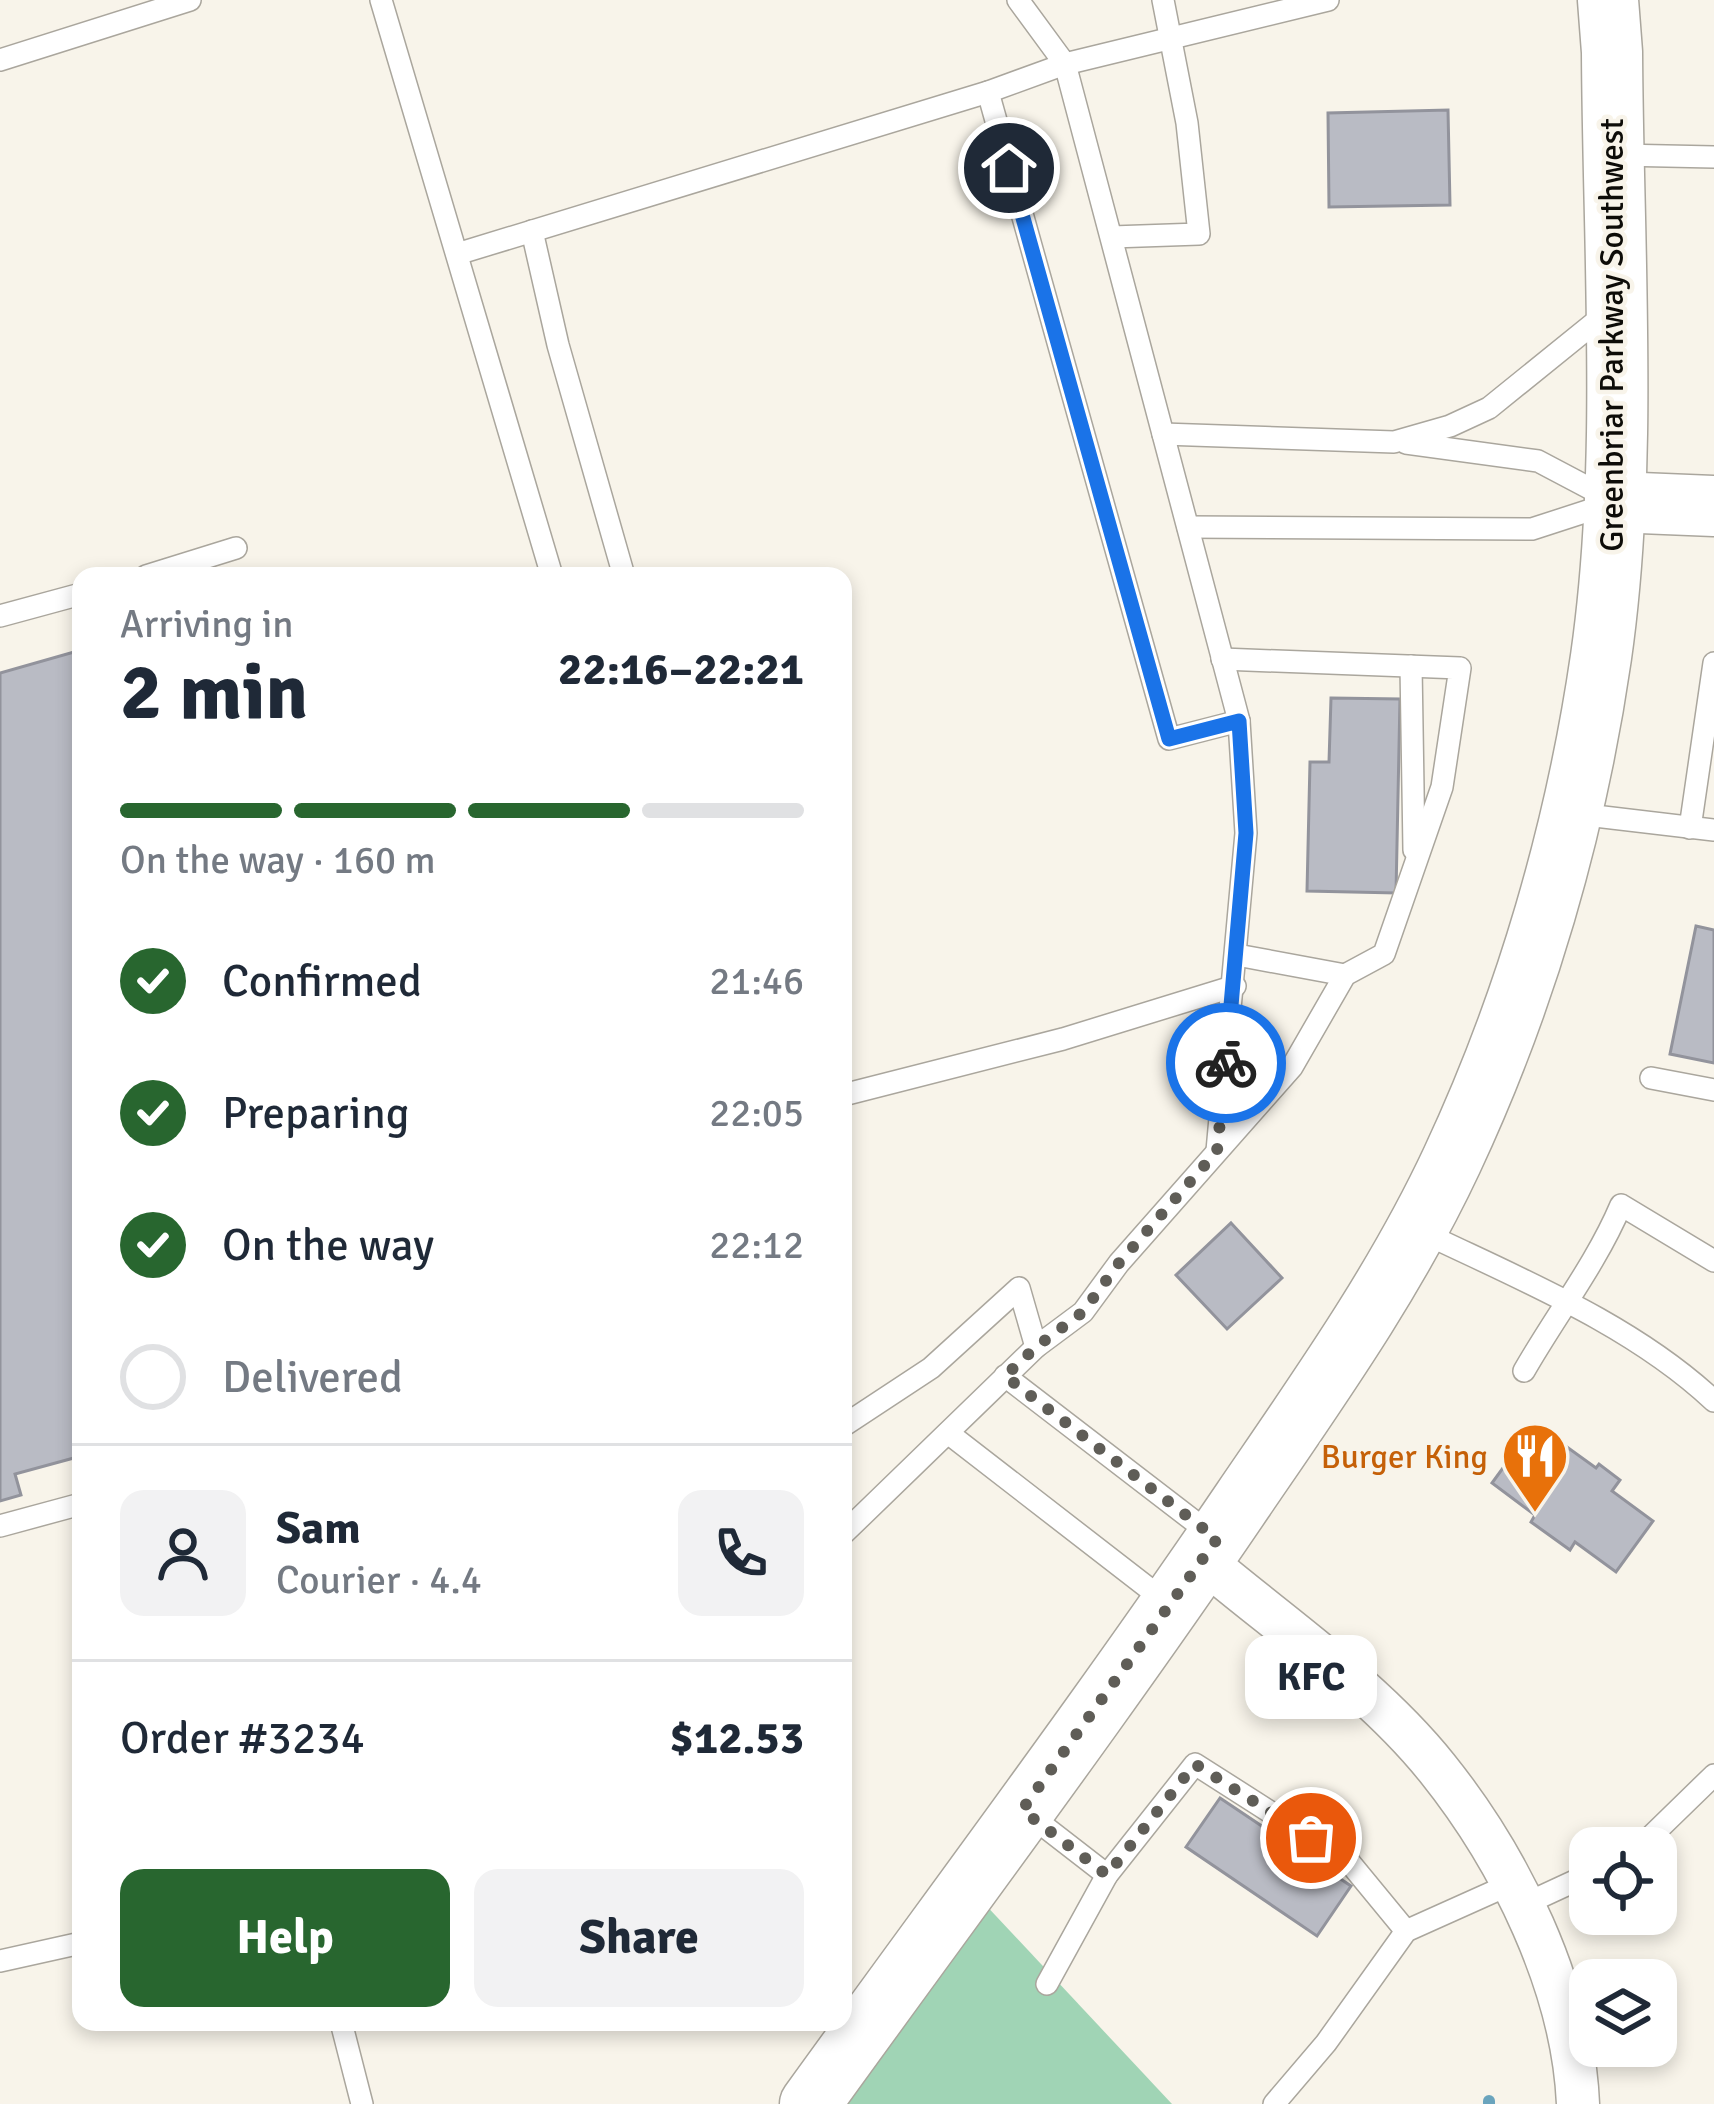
<!DOCTYPE html>
<html lang="en">
<head>
<meta charset="utf-8">
<style>
  :root { --surface:#fff; --page:#f2f2f3; --text:#1f2937; --muted:#747a83; --line:#e0e1e3; --accent:#28662f }
  body { margin:0; font-family:Signika,sans-serif; background:var(--page); color:var(--text); height:100vh; display:flex; flex-direction:column; font-size:45px; white-space:nowrap }
  * { box-sizing:border-box; margin:0 }
  p { font-size:39px; color:var(--muted) }
  .icon { flex:none; width:66px; height:66px; fill:none; stroke:currentColor; stroke-width:2; stroke-linecap:round; stroke-linejoin:round }
  .map { position:relative; flex:1; overflow:hidden }
  .panel { position:absolute; left:72px; top:567px; width:780px; height:1464px; display:flex; flex-direction:column; background:var(--surface); border-radius:24px; box-shadow:0 6px 18px #0003 }
  .panel>* { flex:none }
  .controls { position:absolute; left:1569px; top:1827px; display:grid; gap:24px }
  .controls a { display:grid; place-items:center; width:108px; height:108px; border-radius:24px; background:var(--surface); box-shadow:0 6px 18px #0003; font-size:60px }
  .pin { position:absolute; display:grid; place-items:center; width:102px; height:102px; color:#fff; margin:-51px; border:6px solid #fff; border-radius:50%; box-shadow:0 3px 12px #0007 }
  .courier { position:absolute; display:grid; place-items:center; width:120px; height:120px; margin:-60px; border:9px solid #1a73e8; border-radius:50%; background:#fff; color:#222; box-shadow:0 3px 15px #0007 }
  .bubble { position:absolute; height:84px; border-radius:24px; background:var(--surface); box-shadow:0 6px 18px #0003; font-size:39px; font-weight:800; line-height:84px; text-align:center }
  .headline em { font-style:normal; font-weight:800 }
  .headline div { display:flex; flex-direction:column-reverse }
  .headline { display:flex; align-items:center; justify-content:space-between; height:204px; padding:0 48px }
  h1 { font-size:78px; font-weight:800; line-height:90px }
  .bar { display:grid; grid-template-columns:repeat(4,1fr); gap:18px 12px; align-content:center; height:144px; padding:0 48px }
  .bar i { height:15px; border-radius:9px; background:var(--line) }
  .bar .active { background:var(--accent) }
  .bar p { grid-column:span 4 }
  .line { display:flex; align-items:center; gap:30px; padding:0 48px; border-top:3px solid var(--line) }
  .line div { flex:1 }
  .round { display:grid; place-items:center; flex:none; width:126px; height:126px; border-radius:24px; background:var(--page) }
  ol { padding:0 48px; list-style:none }
  li { display:flex; align-items:center; gap:36px; height:132px }
  li p { margin-inline-start:auto }
  li .icon { padding:12px; border-radius:50%; background:var(--accent); color:#fff; stroke-width:4 }
  li:last-child { color:var(--muted) }
  li i { width:66px; height:66px; border:6px solid var(--line); border-radius:50% }
  .cta { display:flex; gap:24px; margin-top:auto; padding:24px 48px }
  .cta a { flex:1; height:138px; border-radius:24px; background:var(--accent); color:#fff; font-size:48px; font-weight:800; line-height:138px; text-align:center }
  .cta a+a { background:var(--page); color:var(--text) }
  .map>svg:first-child { display:block }
  .green { fill:#a0d4b5 }
  .lines { fill:none; stroke-linecap:round; stroke-linejoin:round }
  .stream { stroke:#6aa4bd; stroke-width:12 }
  .building { fill:#b9bbc4; stroke:#92939c; stroke-width:3 }
  .service-casing { stroke:#aaa69d; stroke-width:24 }
  .minor-casing { stroke:#aaa69d; stroke-width:45 }
  .secondary-casing { stroke:#aaa69d; stroke-width:63 }
  .service { stroke:#fff; stroke-width:21 }
  .minor { stroke:#fff; stroke-width:42 }
  .secondary { stroke:#fff; stroke-width:60 }
  .done { stroke:#5f5d57; stroke-width:12; stroke-dasharray:0 21.6 }
  .route { stroke:#1a73e8; stroke-width:15 }
  .labels { text-anchor:middle; stroke-width:9; stroke-linejoin:round; paint-order:stroke }
  .street-label { font-size:33px; fill:#0d0c08; stroke:#f8f4ea }
  .food-label { font-size:33px; fill:#c56008; stroke:#f8f4ea; text-anchor:end }
</style>
</head>
<body>
<div class="map">
<svg width="1714" height="2104" viewBox="0 0 1714 2104">
  <rect width="100%" height="100%" fill="#f8f4ea"/>
  <path class="green" d="M952 1869 1172 2104H782Z"/>
  <g class="lines">
    <path class="stream" d="M1489 2104V2101"/>
  </g>
  <g class="building">
    <path d="M1448 110 1450 205 1329 207 1328 113Z"/>
    <path d="M81 650V1456L15 1474 21 1495 0 1501V673Z"/>
    <path d="M1331 698 1400 699 1396 893 1307 891 1310 762H1329Z"/>
    <path d="M1696 926 1714 930V1063L1670 1054Z"/>
    <path d="M1231 1223 1282 1278 1227 1329 1176 1275Z"/>
    <path d="M1535 1424 1596 1468 1599 1464 1620 1480 1612 1491 1653 1521 1616 1572 1575 1542 1570 1550 1531 1522 1535 1515 1492 1483Z"/>
    <path d="M1220 1798 1351 1886 1317 1936 1186 1847Z"/>
  </g>
  <g class="lines">
    <g class="service-casing">
      <g id="service">
        <path d="M381 0 552 576"/>
        <path d="M1018 0 1065 64 1239 721 1246 833 1217 1151"/>
        <path d="M0 60 190 0"/>
        <path d="M988 92 1169 739 1239 721"/>
        <path d="M1619 155 1714 157"/>
        <path d="M532 231 558 345 624 576"/>
        <path d="M1112 237 1199 234 1187 123 1163 0"/>
        <path d="M457 254 988 92 1065 64 1328 0"/>
        <path d="M1163 434 1394 442 1450 426 1489 408 1609 311"/>
        <path d="M1406 443 1538 461 1610 499"/>
        <path d="M1188 527 1532 529 1609 504"/>
        <path d="M146 576 236 548"/>
        <path d="M0 616 81 594"/>
        <path d="M1411 666 1414 850"/>
        <path d="M1578 814 1714 830"/>
        <path d="M1690 828 1714 663"/>
        <path d="M1237 955 1345 975"/>
        <path d="M1651 1078 1714 1090"/>
        <path d="M843 1095 1063 1039 1235 986"/>
        <path d="M1422 1232C1522 1280 1633 1325 1714 1401"/>
        <path d="M1524 1371C1556 1315 1596 1264 1621 1205L1714 1261"/>
        <path d="M1005 1376 1212 1535"/>
        <path d="M843 1426 931 1368 1019 1288 1036 1347"/>
        <path d="M948 1433 1165 1601"/>
        <path d="M0 1526 81 1504"/>
        <path d="M843 1534 1036 1347 1083 1312 1119 1263 1292 1067 1345 975 1384 954 1442 787 1460 668 1222 659"/>
        <path d="M1027 1813 1107 1875"/>
        <path d="M1639 1848 1714 1775"/>
        <path d="M1523 1905 1590 1874"/>
        <path d="M0 1961 81 1943"/>
        <path d="M1047 1984 1107 1875 1195 1764 1350 1863 1406 1931"/>
        <path d="M341 2022 362 2104"/>
        <path d="M1274 2104 1326 2043 1406 1931 1513 1883"/>
      </g>
    </g>
    <g class="minor-casing">
      <path id="minor" d="M1203 1560C1281 1626 1373 1688 1437 1768 1510 1859 1573 1986 1578 2104"/>
    </g>
    <g class="secondary-casing">
      <g id="secondary">
        <path d="M1616 502 1714 506"/>
        <path d="M810 2104C955 1903 1104 1705 1243 1500 1318 1390 1395 1282 1452 1160 1526 1002 1576 829 1601 657 1629 462 1613 249 1612 52L1608 0"/>
      </g>
    </g>
    <use href="#service" class="service"/>
    <use href="#minor" class="minor"/>
    <use href="#secondary" class="secondary"/>
  </g>
  <g class="lines">
    <path class="done" d="M1226 1063 1217 1151 1119 1263 1083 1312 1036 1347 1005 1376 1217 1539 1022 1810 1107 1875 1195 1764 1311 1838"/>
    <path class="route" d="M1009 168 1169 739 1239 721 1246 833 1226 1063"/>
  </g>
  <defs>
    <g id="restaurant-pin" transform="scale(3.45)"><path d="M0 17L-7.5 6A9.5 9.5 0 1 1 7.5 6Z" fill="#e8710a" stroke="#f8f4ea"/><path d="M-5-6h1v4h1v-4h1v4h1v-4h1v5L-1.5 .5V6h-2V.5L-5-1ZM5-6V6H3V1.5H1.5Q1.5-4 5-6Z" fill="#fff"/></g>
  </defs>
  <g fill-rule="evenodd">
    <use href="#restaurant-pin" x="1535" y="1456"/>
  </g>
  <g class="labels">
    <g class="street-label">
      <text transform="translate(1611 335) rotate(-90)" y="12">Greenbriar Parkway Southwest</text>
    </g>
    <g class="food-label">
      <text x="1488" y="1468">Burger King</text>
    </g>
  </g>
</svg>
<div class="controls">
<a><svg class="icon" aria-label="locate" viewBox="0 0 24 24"><circle cx="12" cy="12" r="6"/><path d="M12 2v4M12 18v4M2 12h4M18 12h4"/></svg></a>
<a><svg class="icon" aria-label="layers" viewBox="0 0 24 24"><path d="M12 4l9 5-9 5-9-5zM3 14l9 5 9-5"/></svg></a>
</div>
<div class="pin" style="left:1311px;top:1838px;background:#ea580c"><svg class="icon" aria-label="bag" viewBox="0 0 24 24"><path d="M5 8h14l-1 12H6zM9 8a3 3 0 0 1 6 0"/></svg></div>
<div class="pin" style="left:1009px;top:168px;background:#1f2937"><svg class="icon" aria-label="home" viewBox="0 0 24 24"><path d="M3 11l9-7 9 7M6 9v11h12V9"/></svg></div>
<div class="courier" style="left:1226px;top:1063px"><svg class="icon" aria-label="bike" viewBox="0 0 24 24"><circle cx="6" cy="16" r="4"/><circle cx="18" cy="16" r="4"/><path d="M6 16l4-8h5l3 8M10 8l3 8H6M13 5h3"/></svg></div>
<div class="bubble" style="left:1245px;top:1635px;width:132px">KFC</div>
<section class="panel">
<div class="headline"><div><h1>2 min</h1><p>Arriving in</p></div><em>22:16–22:21</em></div>
<div class="bar"><i class="active"></i><i class="active"></i><i class="active"></i><i></i><p>On the way · 160 m</p></div>
<ol>
<li><svg class="icon" aria-label="check" viewBox="0 0 24 24"><path d="M5 12l5 5 9-10"/></svg>Confirmed<p>21:46</p></li>
<li><svg class="icon" aria-label="check" viewBox="0 0 24 24"><path d="M5 12l5 5 9-10"/></svg>Preparing<p>22:05</p></li>
<li><svg class="icon" aria-label="check" viewBox="0 0 24 24"><path d="M5 12l5 5 9-10"/></svg>On the way<p>22:12</p></li>
<li><i></i>Delivered</li>
</ol>
<div class="line" style="height:216px"><a class="round"><svg class="icon" aria-label="person" viewBox="0 0 24 24"><circle cx="12" cy="8" r="4"/><path d="M4 21q1-7 8-7t8 7"/></svg></a><div><b>Sam</b><p>Courier · 4.4</p></div><a class="round"><svg class="icon" aria-label="phone" viewBox="0 0 24 24"><path d="M5 4h4l2 5-3 2q2 4 5 5l2-3 5 2v4C11 20 4 13 5 4z"/></svg></a></div>
<div class="line" style="height:156px"><div>Order #3234</div><b>$12.53</b></div>
<div class="cta"><a>Help</a><a>Share</a></div>
</section>
</div>
</body>
</html>
